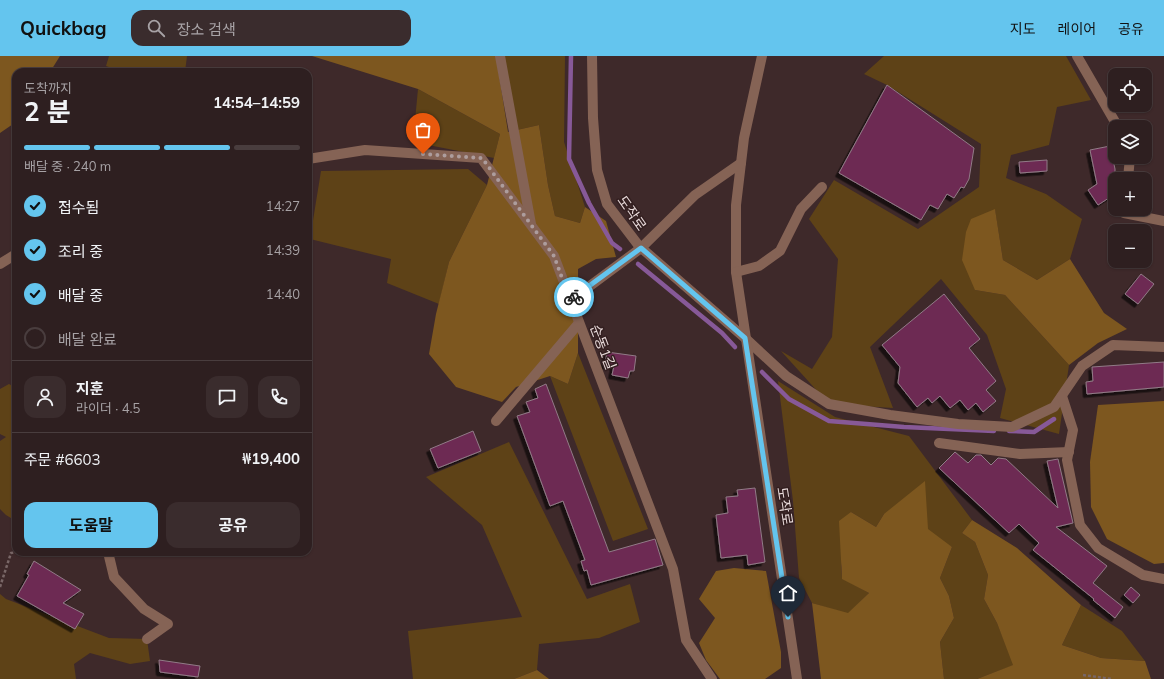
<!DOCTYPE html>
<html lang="ko">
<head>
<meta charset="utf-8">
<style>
  :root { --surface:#2e1f20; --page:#3a2c2d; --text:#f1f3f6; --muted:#a7a2a5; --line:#493d3e; --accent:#64c5ee }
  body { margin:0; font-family:Mulish,"Noto Sans KR",sans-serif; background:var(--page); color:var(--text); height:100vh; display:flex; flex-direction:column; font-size:15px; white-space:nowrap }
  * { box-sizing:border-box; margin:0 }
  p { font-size:13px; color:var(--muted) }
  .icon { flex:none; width:22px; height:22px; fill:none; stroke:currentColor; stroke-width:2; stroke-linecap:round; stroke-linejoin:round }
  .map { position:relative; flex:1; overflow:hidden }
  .side { position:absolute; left:12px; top:12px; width:300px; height:488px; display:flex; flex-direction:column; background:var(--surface); border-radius:12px; box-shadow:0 1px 3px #0004,0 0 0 1px var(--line) }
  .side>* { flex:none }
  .buttons { position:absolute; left:1108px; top:12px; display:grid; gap:8px }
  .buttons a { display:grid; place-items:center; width:44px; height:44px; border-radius:8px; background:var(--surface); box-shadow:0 1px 3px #0004,0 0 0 1px var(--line); font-size:20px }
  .pin { position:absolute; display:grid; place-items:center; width:34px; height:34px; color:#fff; margin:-41px -17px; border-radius:50% 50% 50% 0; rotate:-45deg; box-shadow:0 0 4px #0007 }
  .pin .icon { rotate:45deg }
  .courier { position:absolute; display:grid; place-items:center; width:40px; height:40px; margin:-20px; border:3px solid #64c5ee; border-radius:50%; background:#fff; color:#222; box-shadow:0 1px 5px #0007 }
  .overview em { font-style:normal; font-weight:700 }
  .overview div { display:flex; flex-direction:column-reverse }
  .overview { display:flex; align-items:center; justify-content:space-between; height:68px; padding:0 12px }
  h1 { font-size:26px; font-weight:700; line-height:30px }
  .bar { display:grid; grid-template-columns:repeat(4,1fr); gap:6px 4px; align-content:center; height:48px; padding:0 12px }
  .bar i { height:5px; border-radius:3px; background:var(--line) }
  .bar .on { background:var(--accent) }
  .bar p { grid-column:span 4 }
  .line { display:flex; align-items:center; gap:10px; padding:0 12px; border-top:1px solid var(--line) }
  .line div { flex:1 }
  .round { display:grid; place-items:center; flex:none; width:42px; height:42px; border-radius:12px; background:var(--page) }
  ol { padding:0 12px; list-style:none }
  li { display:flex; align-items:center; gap:12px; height:44px }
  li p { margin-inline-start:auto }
  li .icon { padding:4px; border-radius:50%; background:var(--accent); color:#111; stroke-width:4 }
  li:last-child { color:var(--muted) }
  li i { width:22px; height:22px; border:2px solid var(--line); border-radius:50% }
  .action { display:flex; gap:8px; margin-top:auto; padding:8px 12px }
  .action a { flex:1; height:46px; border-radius:12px; background:var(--accent); color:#111; font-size:16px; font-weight:700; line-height:46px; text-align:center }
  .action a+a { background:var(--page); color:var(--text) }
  header { display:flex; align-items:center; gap:24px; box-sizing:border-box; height:56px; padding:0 20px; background:var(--accent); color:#111 }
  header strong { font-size:19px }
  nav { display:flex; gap:22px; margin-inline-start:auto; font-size:14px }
  .search { width:280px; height:36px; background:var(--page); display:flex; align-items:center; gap:10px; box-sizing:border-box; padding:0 14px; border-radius:12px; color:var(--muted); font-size:15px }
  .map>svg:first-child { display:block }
  .green { fill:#5e4217 }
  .forest { fill:#7d571f }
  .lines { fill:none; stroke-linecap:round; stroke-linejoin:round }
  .stream { stroke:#875998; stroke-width:4.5 }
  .building { fill:#6d2a53; stroke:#917b87; filter:url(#shadow) }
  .path { stroke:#796767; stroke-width:2.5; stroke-dasharray:3 2; stroke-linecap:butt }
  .minor { stroke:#856355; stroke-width:10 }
  .done { stroke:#ad9d9d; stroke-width:4; stroke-dasharray:0 7.2 }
  .route { stroke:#64c5ee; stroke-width:5 }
  .labels { text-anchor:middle; stroke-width:3; stroke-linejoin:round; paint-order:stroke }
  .street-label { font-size:14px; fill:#e9dbdb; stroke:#331f20 }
</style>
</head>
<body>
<header>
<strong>Quickbag</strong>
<div class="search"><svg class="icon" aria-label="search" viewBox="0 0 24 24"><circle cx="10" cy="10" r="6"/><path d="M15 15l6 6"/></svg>장소 검색</div>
<nav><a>지도</a><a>레이어</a><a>공유</a></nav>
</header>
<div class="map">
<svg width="1164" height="623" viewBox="0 0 1164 623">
  <defs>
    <filter id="shadow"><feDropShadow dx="-3.5" dy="3.5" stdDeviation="0" flood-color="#0009"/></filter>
  </defs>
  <rect width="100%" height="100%" fill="#3e292a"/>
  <g class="green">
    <path d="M109 0H187L185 16H123L106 10Z"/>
    <path d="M503 0H565L564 86 585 151 580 167 555 160 548 129 539 69 517 74Z"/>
    <path d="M884 0H1066L1091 44 1057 51 1049 89 1011 99 1006 122 1046 138 1082 163 1070 203 1037 224 1003 204 995 154 975 234 1005 239 1069 309 1059 378 1000 362 1006 333 987 279 941 223 870 291 893 352 829 348 781 295 812 313 832 281 838 203 809 163 834 124 918 173 979 131 981 88 887 29 864 18Z"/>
    <path d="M418 33 500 78 494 102 413 86Z"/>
    <path d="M468 113 487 129 449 206 439 248 387 227 391 203 310 183 321 115Z"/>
    <path d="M578 297 648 473 613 485 550 320 568 328Z"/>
    <path d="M778 325 835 361 909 380 972 464 962 477 975 486 988 519 984 543 997 567 1014 609 977 623H944L940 586 954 562 949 540 940 522 952 491 884 458 876 471 851 456 841 510 842 522 869 537 848 558 812 547 799 522 793 445Z"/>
    <path d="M9 328 16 332V465L6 459 0 453V385L6 381 0 378V333Z"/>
    <path d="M509 386 587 543 630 528 640 566 599 582 539 588 537 614 514 623H413L408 575 522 561 482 469 426 421Z"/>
    <path d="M0 538 6 543 109 582 147 583 150 605 130 608 90 597 74 608 76 623H0Z"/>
    <path d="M1081 549 1122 575 1145 605 1101 602 1062 589Z"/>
  </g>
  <g class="forest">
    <path d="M0 0H60L50 16H16V66L0 77Z"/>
    <path d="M312 0H496L508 76 539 69 548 129 555 160 580 167 585 151 606 165 616 201 596 203 578 213V297L568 328 550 320 516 331 502 346 456 331 429 298 436 258 449 206 487 129 500 78 418 33Z"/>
    <path d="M995 153 1003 204 1037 224 1070 203 1104 257 1127 273 1098 287 1069 309 1005 239 975 234 962 204 966 176 971 163Z"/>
    <path d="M1164 345V507L1154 508 1107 483 1091 451 1090 406 1098 349Z"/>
    <path d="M925 425 928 473 952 491 940 522 949 540 954 562 940 586 944 623H821L812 547 848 557 869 537 842 523 839 465 851 456 876 471 884 458Z"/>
    <path d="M972 464 1017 492 1081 549 1062 589 1101 602 1145 605 1151 623H977L1013 609 997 567 984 543 988 519 975 486 962 477Z"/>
    <path d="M734 512 766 515 781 596V612L765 623H720L706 604 699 587 715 562 699 543 716 515Z"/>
    <path d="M537 614 549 623H514Z"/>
  </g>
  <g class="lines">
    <g class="stream">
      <path d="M571 0 569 103 589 147 612 187 620 193"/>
      <path d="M638 208 722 277 735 291"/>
      <path d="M762 316 789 343 829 365 904 371 994 375"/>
      <path d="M1009 375 1034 376 1054 363"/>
    </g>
  </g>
  <g class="building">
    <path d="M887 29 974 92 969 123 964 132 961 131 954 142 947 138 938 153 930 149 921 164 839 117Z"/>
    <path d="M1110 90 1115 113V138L1098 149 1088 134 1097 128 1090 94Z"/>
    <path d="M1047 104V115L1020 117 1019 106Z"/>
    <path d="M1141 218 1154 228 1138 248 1125 238Z"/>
    <path d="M944 238 980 283 969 292 996 325 986 334 996 345 983 356 976 347 968 354 960 344 950 352 940 340 932 347 928 342 917 351 898 327 900 311 882 289Z"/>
    <path d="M607 296 636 300 634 315H630L628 322 612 319 614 310 605 309Z"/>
    <path d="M1164 306V331L1087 338 1086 326 1093 325 1092 311Z"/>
    <path d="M546 328 609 496 655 483 663 509 591 529 587 514 584 515 581 505 585 504 563 445 550 450 517 360 530 356 526 346 538 342 535 333Z"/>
    <path d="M473 375 481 395 438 412 430 393Z"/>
    <path d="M955 396 968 407 976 399H981L991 409 998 402 1006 403 1058 452 1047 405 1058 403 1073 467 1056 471 1107 510 1093 527 1123 551 1115 562 1093 544 1094 543 1033 494 1039 487 1019 468 1009 477 939 412Z"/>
    <path d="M755 432 765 506 748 509 747 499 721 502 716 459 728 457 726 441 738 440 737 434Z"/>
    <path d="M34 505 81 534 63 547 84 558 75 573 17 540 29 519 27 518Z"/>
    <path d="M1131 531 1140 539 1133 547 1124 539Z"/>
    <path d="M159 604 200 610 198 621 160 616Z"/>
  </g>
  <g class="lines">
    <g class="path">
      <path d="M0 531 11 497 17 496"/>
      <path d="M1083 619 1112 623"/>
    </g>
    <g class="minor">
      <path d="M500 0 531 168"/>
      <path d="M592 0 593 62 597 114 607 148 639 190 745 282 786 320 829 348 890 359 958 368 1012 371 1054 351 1082 310 1113 289 1164 291"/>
      <path d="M762 0 744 82 736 149V216L797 623"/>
      <path d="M1077 0 1118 71"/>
      <path d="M308 103 365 94 481 102 554 200 673 513 686 584 712 623"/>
      <path d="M1128 123 1130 101"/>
      <path d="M1124 153V157L1164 165"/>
      <path d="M0 208 16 198"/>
      <path d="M736 216 759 210 780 195 801 153 822 131"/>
      <path d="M571 244 641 192 695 139 741 107"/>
      <path d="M1062 340 1073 374 1067 404 1080 469 1098 492 1143 519 1164 523"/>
      <path d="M496 365 579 267"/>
      <path d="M939 387 1020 398 1069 396"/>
      <path d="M108 496 114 521 144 553 168 568 147 583"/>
    </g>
  </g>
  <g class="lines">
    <path class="done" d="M423 98 482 102 554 200 570 244 574 241"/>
    <path class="route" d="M574 241 641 192 745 282 788 561"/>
  </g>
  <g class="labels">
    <g class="street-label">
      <text transform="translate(632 157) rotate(55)" y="5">도작로</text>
      <text transform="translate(603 291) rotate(69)" y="5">순동1길</text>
      <text transform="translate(785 450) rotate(81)" y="5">도작로</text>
    </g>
  </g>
</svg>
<div class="buttons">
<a><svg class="icon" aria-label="locate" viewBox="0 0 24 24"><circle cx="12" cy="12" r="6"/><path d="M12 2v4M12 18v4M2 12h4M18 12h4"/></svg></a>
<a><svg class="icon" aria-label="layers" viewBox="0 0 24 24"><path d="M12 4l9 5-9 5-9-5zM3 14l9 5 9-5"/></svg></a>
<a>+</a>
<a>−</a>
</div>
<div class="pin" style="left:423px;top:98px;background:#ea580c"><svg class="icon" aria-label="bag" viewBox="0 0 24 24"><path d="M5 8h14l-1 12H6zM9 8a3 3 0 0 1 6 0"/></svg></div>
<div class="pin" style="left:788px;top:561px;background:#1f2937"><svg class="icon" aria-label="home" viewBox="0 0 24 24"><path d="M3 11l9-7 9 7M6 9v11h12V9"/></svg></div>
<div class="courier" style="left:574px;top:241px"><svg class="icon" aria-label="bike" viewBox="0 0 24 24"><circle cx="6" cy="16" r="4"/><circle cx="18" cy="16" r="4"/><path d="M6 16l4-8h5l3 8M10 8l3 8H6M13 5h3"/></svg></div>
<section class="side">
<div class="overview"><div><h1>2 분</h1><p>도착까지</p></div><em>14:54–14:59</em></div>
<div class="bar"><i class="on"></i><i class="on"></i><i class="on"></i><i></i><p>배달 중 · 240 m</p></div>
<ol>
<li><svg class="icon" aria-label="check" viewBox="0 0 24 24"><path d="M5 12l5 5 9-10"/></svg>접수됨<p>14:27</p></li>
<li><svg class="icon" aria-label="check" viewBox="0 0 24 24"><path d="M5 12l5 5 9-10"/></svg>조리 중<p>14:39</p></li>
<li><svg class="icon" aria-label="check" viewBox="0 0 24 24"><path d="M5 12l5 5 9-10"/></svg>배달 중<p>14:40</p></li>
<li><i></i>배달 완료</li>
</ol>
<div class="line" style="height:72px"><a class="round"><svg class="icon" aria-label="person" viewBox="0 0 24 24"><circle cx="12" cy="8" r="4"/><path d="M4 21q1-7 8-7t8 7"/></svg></a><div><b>지훈</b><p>라이더 · 4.5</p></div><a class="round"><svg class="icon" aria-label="chat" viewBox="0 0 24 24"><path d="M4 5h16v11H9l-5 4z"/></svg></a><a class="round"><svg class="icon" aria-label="phone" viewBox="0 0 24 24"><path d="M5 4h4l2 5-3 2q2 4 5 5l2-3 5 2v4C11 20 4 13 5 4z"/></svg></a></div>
<div class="line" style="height:52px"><div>주문 #6603</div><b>₩19,400</b></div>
<div class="action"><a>도움말</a><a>공유</a></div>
</section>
</div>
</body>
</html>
